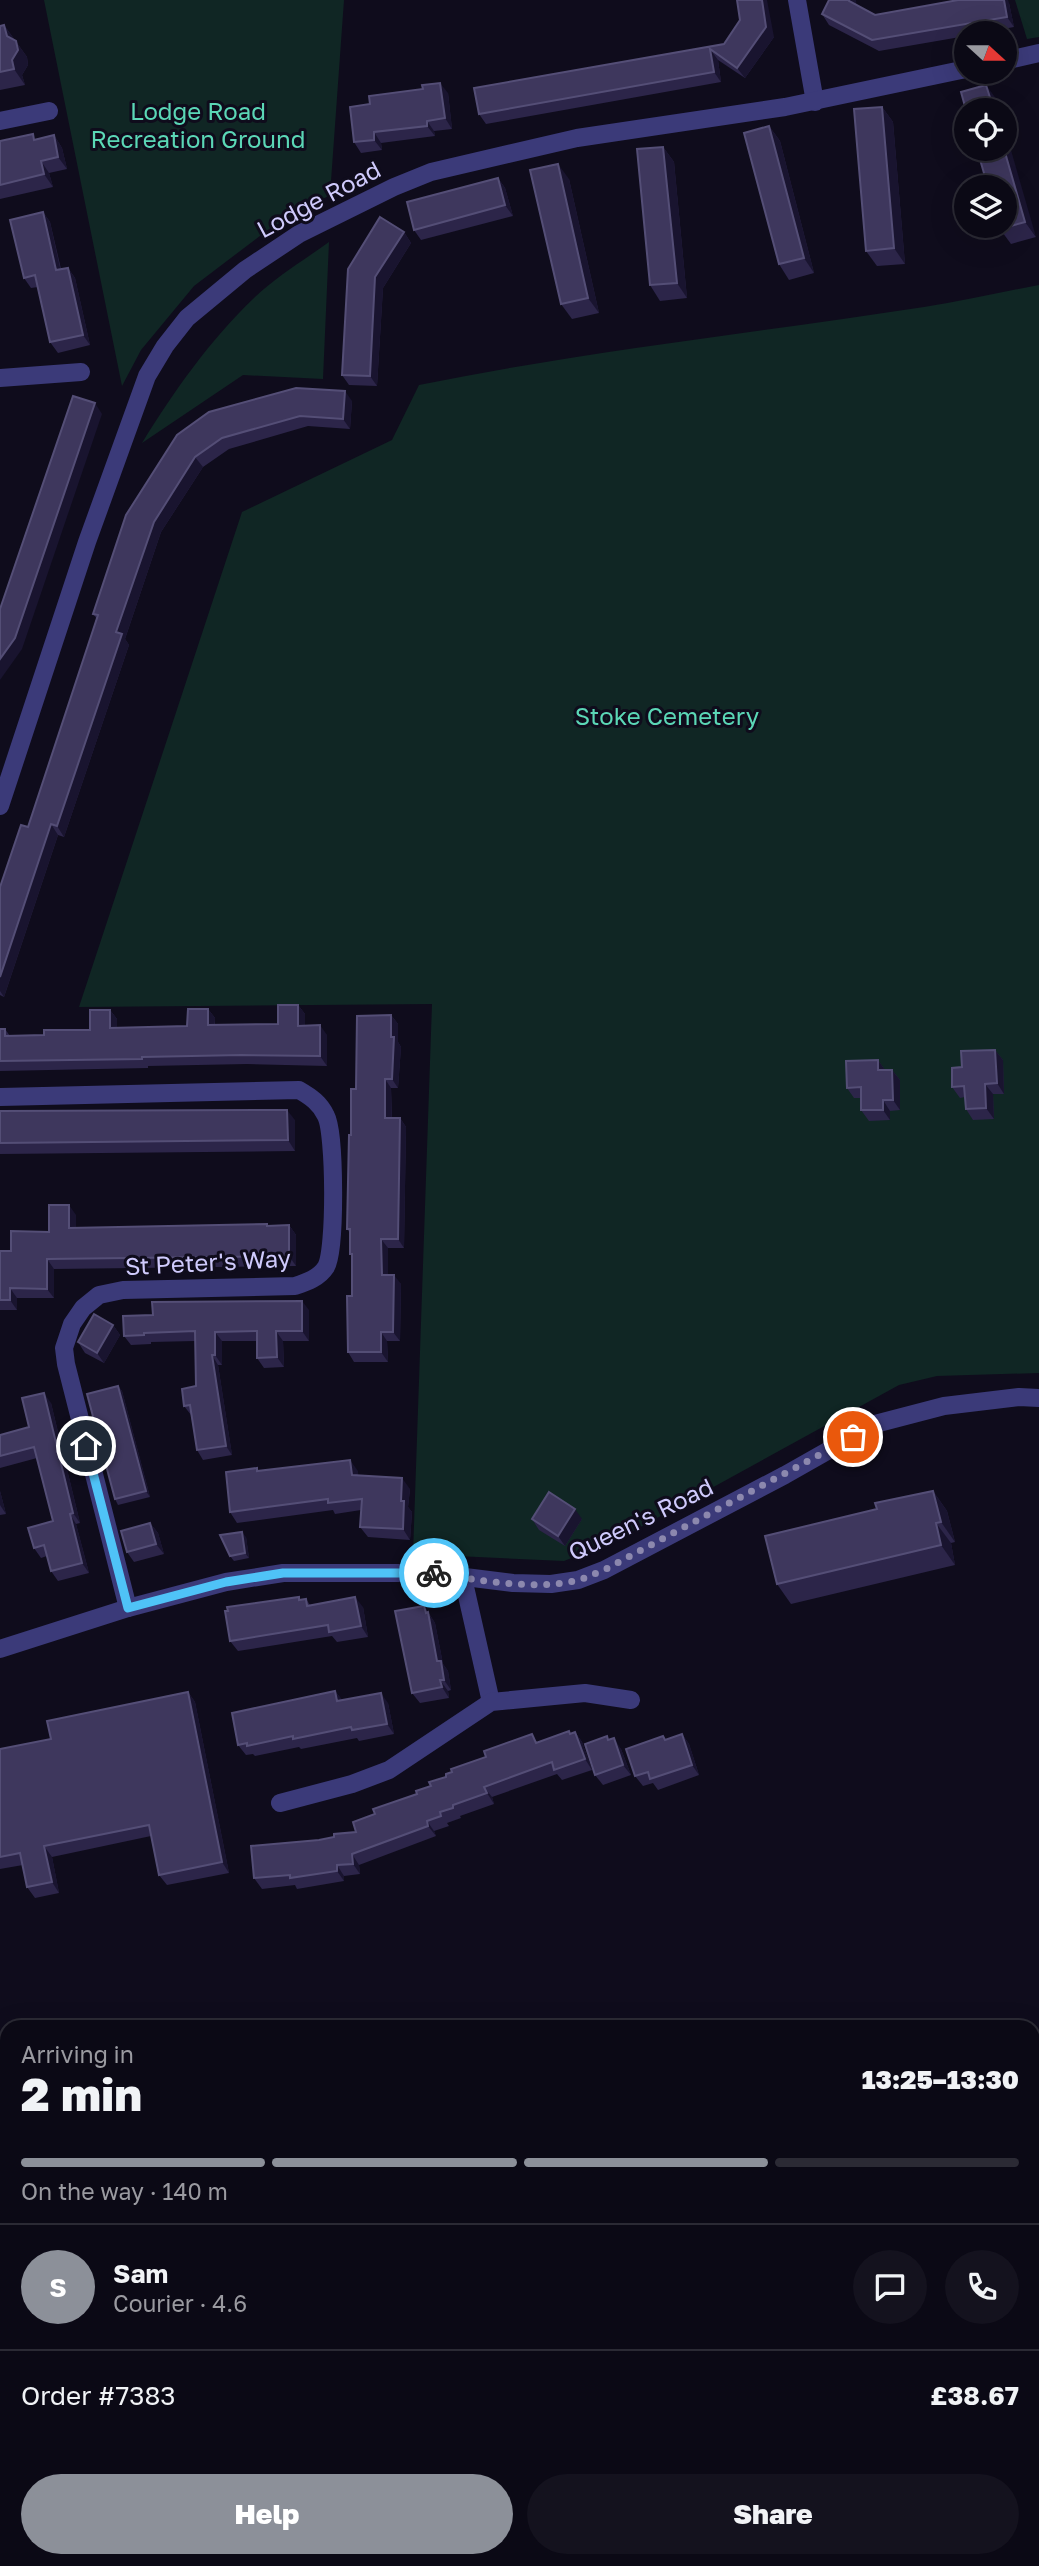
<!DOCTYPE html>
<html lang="en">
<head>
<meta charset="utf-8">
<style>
  :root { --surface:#0b0915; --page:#14121e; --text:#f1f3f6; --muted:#9a9aa0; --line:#2b2a34; --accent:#8c9099 }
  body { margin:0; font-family:"Golos Text",sans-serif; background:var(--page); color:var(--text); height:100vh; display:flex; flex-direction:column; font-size:26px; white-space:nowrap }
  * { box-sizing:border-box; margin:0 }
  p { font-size:23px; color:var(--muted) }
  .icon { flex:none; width:38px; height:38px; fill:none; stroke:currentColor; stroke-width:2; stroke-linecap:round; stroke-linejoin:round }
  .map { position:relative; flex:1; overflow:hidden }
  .panel { position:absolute; left:0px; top:2020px; width:1040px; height:548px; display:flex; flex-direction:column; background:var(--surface); border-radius:21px 21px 0 0; box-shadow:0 7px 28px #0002,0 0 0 2px var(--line) }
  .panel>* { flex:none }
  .needle { width:46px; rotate:111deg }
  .fabs { position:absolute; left:954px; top:21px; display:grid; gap:14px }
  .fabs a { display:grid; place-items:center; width:63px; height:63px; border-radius:50%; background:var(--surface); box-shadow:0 7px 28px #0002,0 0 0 2px var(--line); font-size:35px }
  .pin { position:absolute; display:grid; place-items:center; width:60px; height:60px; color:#fff; margin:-30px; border:4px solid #fff; border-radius:50%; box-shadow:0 2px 7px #0007 }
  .courier { position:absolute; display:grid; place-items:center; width:70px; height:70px; margin:-35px; border:5px solid #4fc3f7; border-radius:50%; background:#fff; color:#222; box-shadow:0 2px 9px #0007 }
  .overview em { font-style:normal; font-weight:800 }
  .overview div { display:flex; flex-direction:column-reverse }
  .overview { display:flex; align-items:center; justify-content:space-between; height:119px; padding:0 21px }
  h1 { font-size:46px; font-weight:800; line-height:52px }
  .bar { display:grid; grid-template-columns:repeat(4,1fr); gap:10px 7px; align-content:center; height:84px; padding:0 21px }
  .bar i { height:9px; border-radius:5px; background:var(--line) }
  .bar .selected { background:var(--accent) }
  .bar p { grid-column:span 4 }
  .line { display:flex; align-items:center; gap:18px; padding:0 21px; border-top:2px solid var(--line) }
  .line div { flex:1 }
  .round { display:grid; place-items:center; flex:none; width:74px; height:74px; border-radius:37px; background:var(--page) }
  .cta { display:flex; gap:14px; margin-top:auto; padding:14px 21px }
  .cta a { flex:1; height:80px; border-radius:42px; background:var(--accent); color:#fff; font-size:28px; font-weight:800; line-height:80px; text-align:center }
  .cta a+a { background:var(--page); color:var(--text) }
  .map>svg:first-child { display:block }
  .green { fill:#102624 }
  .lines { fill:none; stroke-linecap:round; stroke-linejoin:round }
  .minor { stroke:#3b3a79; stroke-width:18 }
  .tertiary { stroke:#3b3a79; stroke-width:18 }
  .wall { fill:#2c2549 }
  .shaded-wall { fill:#19142f }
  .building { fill:#3e375d; stroke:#544e76; stroke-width:2 }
  .done { stroke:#8c88ae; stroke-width:7; stroke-dasharray:0 12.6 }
  .route { stroke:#4fc3f7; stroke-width:9 }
  .labels { text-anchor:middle; stroke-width:6; stroke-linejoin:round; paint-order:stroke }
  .park-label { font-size:24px; fill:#5bd7b6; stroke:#0f0c1c }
  .street-label { font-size:24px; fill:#cfcafc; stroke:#0f0c1c }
</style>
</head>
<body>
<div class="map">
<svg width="1039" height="2566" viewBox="0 0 1039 2566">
  <rect width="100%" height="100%" fill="#0f0c1c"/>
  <g class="green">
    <path d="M44 0H344L330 195 269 229 194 286 141 350 122 386Z"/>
    <path d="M1015 0H1039V37L1027 39Z"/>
    <path d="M329 242 323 379 243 375 142 443C175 390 209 341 255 297 276 277 304 260 329 242Z"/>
    <path d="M1039 285V1373L937 1376 899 1385 617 1540 564 1561 413 1554 432 1004 79 1007 242 512 392 440 419 385C586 351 755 333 924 307 962 301 1001 292 1039 285Z"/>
  </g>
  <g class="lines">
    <g class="minor">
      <path d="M797 0 815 102"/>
      <path d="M1004 61 1039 53"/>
      <path d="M0 121 49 111"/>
      <path d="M0 378 81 372"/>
      <path d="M0 806 87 542 147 376 165 346 187 318 245 270 299 234 394 187 431 172 577 138 785 107 966 69"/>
      <path d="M0 1097 299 1090C311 1097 320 1103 326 1116 335 1133 336 1250 326 1267 319 1278 307 1282 295 1286L123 1290 99 1295 83 1308 72 1324 64 1348 66 1364 128 1608"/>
      <path d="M463 1578 491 1702"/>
      <path d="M280 1803 352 1784 389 1770 491 1702 585 1693 631 1700"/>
      <path d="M989 2560 993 2566"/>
    </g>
    <g class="tertiary">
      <path d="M0 1649 128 1608 226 1582 283 1573H433L513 1583 551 1584 578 1580 604 1570 785 1475 875 1424 944 1406 1019 1397 1039 1398"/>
      <path d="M1032 2437 1039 2433"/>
      <path d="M843 2566 851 2560"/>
    </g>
  </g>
  <g class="wall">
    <path d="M1009 3 1014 27 981 33H966V36L879 51 829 25 822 14 856 5 875 15Z"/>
    <path d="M4 25 27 57 28 65 22 75 25 85 0 90V26Z"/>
    <path d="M774 37 745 78 718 60 721 82 486 124 479 114 474 88Z"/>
    <path d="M448 93 452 129 434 131 435 136 381 143 382 150 361 153 354 142Z"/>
    <path d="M882 107 893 122 905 264 877 266 866 251Z"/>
    <path d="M769 126 780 141 814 273 789 280 779 264Z"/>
    <path d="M54 135 62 148 67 169 49 173 53 187 0 199V141L36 139Z"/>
    <path d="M663 147 674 162 687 298 660 301 650 285Z"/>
    <path d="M977 149 1036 237 1011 244 1000 229Z"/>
    <path d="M498 178 505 188 513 216 421 240 414 230Z"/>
    <path d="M569 179 599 313 572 319 561 304Z"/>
    <path d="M43 212 50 222 61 269 68 268 75 278 90 345 58 353 50 342 38 287 31 288 24 278Z"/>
    <path d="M404 232 411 243 383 288 377 386 349 385 342 375Z"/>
    <path d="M352 401 350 429 308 426 229 449 203 467 161 532 125 639 129 645 64 837 58 835 4 997 0 995V887L28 827 97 619 93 614 177 435Z"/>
    <path d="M298 1005 305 1014V1026L327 1035V1066L247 1064 148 1066V1068L0 1071V1029H5L10 1036 44 1035 90 1030 110 1010 117 1019V1028L187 1026 208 1009 215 1018V1025L278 1024Z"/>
    <path d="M391 1015 398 1024V1042L401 1047 398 1088H391L392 1118H400L406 1127 404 1248H388V1275L401 1284 400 1341H387L388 1362H354L348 1352 352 1296V1257L350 1254V1233L347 1229 351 1135 356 1089Z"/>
    <path d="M995 1050 1003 1060 1004 1094H993L994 1119 973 1120 966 1109 965 1097 960 1098 952 1087 962 1067Z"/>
    <path d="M878 1060 885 1070H892L900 1080V1110L890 1111V1120L869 1121 861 1110V1098H854L847 1088Z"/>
    <path d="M0 1111 295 1120V1151L0 1154Z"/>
    <path d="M76 1215V1228L267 1224 268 1226 289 1225 296 1235V1266L54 1269V1298H17V1310H0V1251H11L49 1232Z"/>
    <path d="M309 1310V1341H283L284 1367 264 1368 257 1358V1341H222V1365H218L232 1455 203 1460 197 1450 191 1415 184 1406 196 1386 195 1341 151 1342V1344L131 1345 124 1336Z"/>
    <path d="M113 1325 120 1335 104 1363 85 1353 78 1342Z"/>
    <path d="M118 1386 122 1391 150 1497 118 1505 115 1499Z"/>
    <path d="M51 1403 80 1523 76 1524 89 1573 58 1581 51 1571 47 1556 41 1558 34 1548 53 1521 37 1458 0 1468V1435L29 1427Z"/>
    <path d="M259 1471H358V1476L410 1489 408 1507 412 1512 410 1540 368 1537 360 1527 361 1510 335 1514 333 1510 237 1523 230 1512Z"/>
    <path d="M0 1491 6 1514 0 1515Z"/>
    <path d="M933 1491 947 1511 955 1542 951 1543 955 1565 791 1604 777 1584 877 1509Z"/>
    <path d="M532 1519H582L565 1546 539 1530Z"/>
    <path d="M150 1523 158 1533 164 1554 134 1562 127 1552Z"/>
    <path d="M246 1537 249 1558 234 1561 230 1556Z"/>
    <path d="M306 1599 310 1605 363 1607 368 1637 337 1642 332 1636 238 1651 230 1641 301 1600Z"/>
    <path d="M424 1606 435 1623 443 1664 448 1671 451 1690 448 1691 449 1698 420 1703 412 1693Z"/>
    <path d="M335 1691 342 1700 388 1703 394 1734 359 1741 357 1738 301 1749 299 1747 255 1756 253 1754 246 1755 238 1745Z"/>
    <path d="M188 1692 195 1702 229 1873 167 1885 159 1875 151 1836 52 1857 59 1893 35 1898 27 1887 23 1865 0 1869V1749L51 1739Z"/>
    <path d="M575 1732 582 1742 592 1770 562 1780 557 1774 492 1797 494 1804 460 1816 461 1818 447 1823 449 1826 434 1831 436 1836 359 1865 360 1874 344 1876V1881L297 1889 295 1885 262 1889 254 1878 319 1840 356 1832 375 1814 417 1794 431 1786 538 1742Z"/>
    <path d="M682 1734 689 1744 699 1775 658 1790 653 1783 643 1786 635 1776 663 1736 666 1740Z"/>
    <path d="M609 1740 621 1749 631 1775 603 1785 595 1775Z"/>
    <path d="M0 2353H7V2508L0 2509Z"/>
    <path d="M1039 2471V2549L1032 2542V2475Z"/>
  </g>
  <g class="shaded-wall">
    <path d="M762 0H767L774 37 745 78 737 68Z"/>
    <path d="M849 0H856L857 12 849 1Z"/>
    <path d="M1004 0H1008L1009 3 1014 27 1007 17Z"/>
    <path d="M4 25 27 57 28 65 22 75 25 85 14 69Z"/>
    <path d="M710 49 718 60 721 82 714 72Z"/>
    <path d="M440 83 448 93 452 129 445 118Z"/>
    <path d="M986 85 997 100 1000 110H994Z"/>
    <path d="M882 107 893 122 905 264 894 248Z"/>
    <path d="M427 121 434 131 435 136 427 126Z"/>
    <path d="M769 126 780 141 814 273 804 258Z"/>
    <path d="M1004 126 1036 237 1025 222 1004 149Z"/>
    <path d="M374 132 381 143 382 150 374 140Z"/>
    <path d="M54 135 62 148 67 169 58 157Z"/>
    <path d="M663 147 674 162 687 298 677 283Z"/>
    <path d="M41 161 49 173 53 187 44 174Z"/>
    <path d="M558 164 569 179 599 313 588 298Z"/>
    <path d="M498 178 505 188 513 216 505 205Z"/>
    <path d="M43 212 50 222 63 281 56 270Z"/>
    <path d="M404 232 411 243 383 288 377 386 370 376 375 277Z"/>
    <path d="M68 268 75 278 90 345 83 335Z"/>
    <path d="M345 391 352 401 350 429 343 419Z"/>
    <path d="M95 403 102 414 22 649 0 680V659Z"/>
    <path d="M195 457 203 467 161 532 125 639 129 645 64 837 57 826 116 632 154 522Z"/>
    <path d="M51 824 58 835 4 997 0 991V977Z"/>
    <path d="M298 1005 305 1014V1035L298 1026Z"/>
    <path d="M208 1009 215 1018 214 1034 208 1025Z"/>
    <path d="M110 1010 117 1019V1038L110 1028Z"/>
    <path d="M391 1015 398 1024V1042L401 1047 398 1088 392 1079Z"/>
    <path d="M320 1025 327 1035V1066L320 1056Z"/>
    <path d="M995 1050 1003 1060 1004 1094 997 1083Z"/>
    <path d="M878 1060 885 1070H878Z"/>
    <path d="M892 1070 900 1080V1110L893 1100Z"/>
    <path d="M385 1079 391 1088 392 1127 385 1118Z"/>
    <path d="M985 1084 993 1094 994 1119 986 1108Z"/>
    <path d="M883 1100 890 1111V1120L883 1110Z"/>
    <path d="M287 1110 295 1120V1151L288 1140Z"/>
    <path d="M400 1118 406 1127 404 1248 398 1239Z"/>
    <path d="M69 1205 76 1215V1238L69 1228Z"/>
    <path d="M289 1225 296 1235V1266L289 1256Z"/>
    <path d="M381 1239 388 1248V1284L382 1275Z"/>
    <path d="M47 1259 54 1269V1298L47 1289Z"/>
    <path d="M394 1275 401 1284 400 1341 393 1332Z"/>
    <path d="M10 1288 17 1298V1310L10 1300Z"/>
    <path d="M302 1301 309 1310V1341L302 1331Z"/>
    <path d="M113 1325 120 1335 104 1363 97 1353Z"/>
    <path d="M276 1331 283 1341 284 1367 277 1357Z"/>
    <path d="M215 1332 222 1341V1365L215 1355Z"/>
    <path d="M381 1332 387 1341 388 1362 381 1352Z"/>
    <path d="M212 1355 218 1365 232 1455 226 1446Z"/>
    <path d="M118 1386 122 1391 150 1497 146 1491Z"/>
    <path d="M44 1393 51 1403 80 1523 73 1513Z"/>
    <path d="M350 1460 358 1471 359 1486 352 1475Z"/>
    <path d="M402 1478 410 1489 408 1507 412 1512 410 1540 403 1529 401 1501Z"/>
    <path d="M0 1491 6 1514 0 1505Z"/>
    <path d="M933 1491 947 1511 955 1542 941 1522Z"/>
    <path d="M575 1509 582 1519 565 1546 558 1536Z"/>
    <path d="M70 1514 76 1524 89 1573 82 1563Z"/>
    <path d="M150 1523 158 1533 164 1554 156 1544Z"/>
    <path d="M936 1523 951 1543 955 1565 941 1545Z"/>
    <path d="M242 1532 246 1537 249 1558 245 1553Z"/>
    <path d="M355 1597 363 1607 368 1637 361 1626Z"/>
    <path d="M424 1606 435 1623 443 1664 448 1671 451 1690 444 1680 437 1661Z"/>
    <path d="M440 1680 448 1691 449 1698 442 1687Z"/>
    <path d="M335 1691 343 1701H337Z"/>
    <path d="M188 1692 195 1702 229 1873 222 1862Z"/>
    <path d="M381 1693 388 1703 394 1734 387 1724Z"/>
    <path d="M575 1732 582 1742 592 1770 585 1759Z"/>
    <path d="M682 1734 689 1744 699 1775 692 1765Z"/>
    <path d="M614 1738 621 1749 631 1775 623 1765Z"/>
    <path d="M484 1787 492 1797 494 1804 487 1793Z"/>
    <path d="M427 1821 434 1831 436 1836 428 1826Z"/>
    <path d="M44 1846 52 1857 59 1893 52 1882Z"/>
    <path d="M352 1854 359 1865 360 1874 353 1864Z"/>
    <path d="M337 1865 344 1876V1881L337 1871Z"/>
  </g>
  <g class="building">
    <path d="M737 0H762L766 27 737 68 710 49 714 72 479 114 474 88 724 44 740 20Z"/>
    <path d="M829 0H849V1L875 15 958 0H1004L1007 17 872 40 822 14Z"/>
    <path d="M4 25 7 36 16 41 18 50 12 60 14 69 0 72V26Z"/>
    <path d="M440 83 445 118 427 121V126L374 132V140L354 142 350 107 370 104 369 96 423 89 422 85Z"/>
    <path d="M986 85 994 110H966L961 92Z"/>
    <path d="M882 107 894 248 866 251 854 109Z"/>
    <path d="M769 126 804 258 779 264 744 133Z"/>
    <path d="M33 134 34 140 54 135 58 157 41 161 44 174 0 185V141Z"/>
    <path d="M663 147 677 283 650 285 637 149Z"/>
    <path d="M977 149H1004L1025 222 1000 229 999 226H1004V187H988Z"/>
    <path d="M558 164 588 298 561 304 530 170Z"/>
    <path d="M498 178 505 205 414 230 407 202Z"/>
    <path d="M43 212 56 270 68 268 83 335 50 342 35 275 24 278 10 220Z"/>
    <path d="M380 217 404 232 375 277 370 376 342 375 348 269Z"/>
    <path d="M296 388 345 391 343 419 300 416 222 438 195 457 154 522 116 632 122 634 57 826 51 824 0 977V887L21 825 28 827 98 615 93 614 126 515 177 435 209 412Z"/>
    <path d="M73 396 95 403 15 638 0 659V609Z"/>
    <path d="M278 1005H298V1026L320 1025V1056L241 1055 142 1057V1059L0 1061V1029H5V1036L44 1035V1030H90V1010H110V1028L187 1026 188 1009H208V1025L278 1024Z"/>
    <path d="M391 1015V1037H394L392 1079H385V1118H400L398 1239H381L382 1275H394L393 1332H381V1352H348L347 1296H352V1254H350V1229H347L349 1135H351V1089H356L357 1016Z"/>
    <path d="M995 1050 997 1083 985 1084 986 1108 966 1109 964 1086 952 1087V1068L962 1067 961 1051Z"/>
    <path d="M878 1060V1070H892L893 1100H883V1110H861V1087L847 1088 846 1061Z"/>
    <path d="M287 1110 288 1140 0 1143V1111Z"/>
    <path d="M49 1205H69V1228L267 1224V1226L289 1225V1256L47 1259V1289L10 1288V1300H0V1251H11V1231L49 1232Z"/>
    <path d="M302 1301V1331H276L277 1357 257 1358V1331L215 1332V1355H212L226 1446 197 1450 190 1405 184 1406 182 1389 196 1386 195 1331 144 1333V1335L124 1336 123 1316 153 1315 152 1302Z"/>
    <path d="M94 1314 113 1325 97 1353 78 1342Z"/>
    <path d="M118 1386 146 1491 115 1499 87 1394Z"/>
    <path d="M44 1393 73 1513 70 1514 82 1563 51 1571 44 1545 34 1548 28 1528 53 1521 34 1447 0 1456V1435L29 1427 22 1398Z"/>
    <path d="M350 1460 352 1475 402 1478 401 1501H404L403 1529 360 1527 362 1499 328 1503V1499L230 1512 226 1472 257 1468V1471Z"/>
    <path d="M933 1491 941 1522 936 1523 941 1545 777 1584 765 1536 877 1509 875 1503Z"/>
    <path d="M549 1492 575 1509 558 1536 532 1519Z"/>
    <path d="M150 1523 156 1544 127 1552 121 1531Z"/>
    <path d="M242 1532 245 1553 230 1556 220 1535Z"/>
    <path d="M299 1597V1600L306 1599 307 1606 355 1597 361 1626 329 1632 328 1625 230 1641 225 1611H228L227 1607Z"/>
    <path d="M424 1606 426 1613 428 1612 437 1661H441L444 1680H440L442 1687 412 1693 395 1611Z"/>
    <path d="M335 1691 337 1701 381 1693 387 1724 352 1730 351 1727 293 1739V1736L247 1746V1743L238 1745 232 1713Z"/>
    <path d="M188 1692 222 1862 159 1875 149 1825 44 1846 52 1882 27 1887 20 1853 0 1857V1749L51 1739 47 1721Z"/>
    <path d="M569 1731 570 1734 575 1732 585 1759 554 1770 552 1762 484 1787 487 1793 453 1805V1808L440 1812 441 1816 427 1821 428 1826 352 1854 353 1864 337 1865V1871L290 1878V1875L254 1878 251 1846 319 1840 334 1837V1834L356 1832 353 1822 375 1814 373 1809 417 1794 416 1791 431 1786 429 1782 446 1777V1774L452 1772 451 1769 486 1757 484 1751 532 1734 536 1743Z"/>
    <path d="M682 1734 692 1765 650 1779 648 1772 635 1776 626 1749 663 1736 665 1740Z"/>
    <path d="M607 1736 608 1740 614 1738 623 1765 595 1775 585 1744Z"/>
    <path d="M0 2353H7V2491L0 2492Z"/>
    <path d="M1039 2471V2501L1036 2503 1039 2506V2546L1032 2539V2475Z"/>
    <path d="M390 2560H436L439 2566H380Z"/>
  </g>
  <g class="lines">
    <path class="done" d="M434 1573C477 1580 535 1591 578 1580 587 1578 595 1573 604 1570L853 1437"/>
    <path class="route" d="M86 1446 128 1608 226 1582 283 1573H434"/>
  </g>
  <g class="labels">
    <g class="park-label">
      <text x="198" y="120">Lodge Road<tspan x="198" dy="28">Recreation Ground</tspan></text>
      <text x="667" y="725">Stoke Cemetery</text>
    </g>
    <g class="street-label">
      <text transform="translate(319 200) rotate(-28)" y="8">Lodge Road</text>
      <text transform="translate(208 1263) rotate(-3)" y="8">St Peter's Way</text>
      <text transform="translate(641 1520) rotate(-26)" y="8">Queen's Road</text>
    </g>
  </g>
</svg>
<div class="fabs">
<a><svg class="needle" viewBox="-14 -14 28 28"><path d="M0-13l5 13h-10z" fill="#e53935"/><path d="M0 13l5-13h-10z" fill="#9a9aa0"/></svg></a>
<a><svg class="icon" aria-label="locate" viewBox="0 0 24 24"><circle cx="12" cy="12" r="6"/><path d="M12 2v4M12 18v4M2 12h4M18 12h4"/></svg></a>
<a><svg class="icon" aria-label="layers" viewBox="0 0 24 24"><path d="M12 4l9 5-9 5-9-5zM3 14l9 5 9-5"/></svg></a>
</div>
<div class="pin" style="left:853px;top:1437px;background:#ea580c"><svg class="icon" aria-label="bag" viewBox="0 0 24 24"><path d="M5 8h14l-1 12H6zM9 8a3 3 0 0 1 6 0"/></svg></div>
<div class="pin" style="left:86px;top:1446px;background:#1f2937"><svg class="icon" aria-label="home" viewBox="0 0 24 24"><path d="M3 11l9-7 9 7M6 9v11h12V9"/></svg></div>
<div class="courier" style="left:434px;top:1573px"><svg class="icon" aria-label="bike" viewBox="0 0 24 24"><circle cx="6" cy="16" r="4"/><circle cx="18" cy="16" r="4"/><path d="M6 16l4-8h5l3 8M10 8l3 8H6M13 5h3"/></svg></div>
<section class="panel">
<div class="overview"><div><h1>2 min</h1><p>Arriving in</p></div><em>13:25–13:30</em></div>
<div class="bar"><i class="selected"></i><i class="selected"></i><i class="selected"></i><i></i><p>On the way · 140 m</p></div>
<div class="line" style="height:126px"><b class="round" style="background:var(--accent);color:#fff">S</b><div><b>Sam</b><p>Courier · 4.6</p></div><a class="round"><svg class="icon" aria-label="chat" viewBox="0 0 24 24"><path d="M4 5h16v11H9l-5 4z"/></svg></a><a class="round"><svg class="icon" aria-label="phone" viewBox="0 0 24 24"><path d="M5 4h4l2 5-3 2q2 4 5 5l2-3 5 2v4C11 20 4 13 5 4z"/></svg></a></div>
<div class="line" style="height:91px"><div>Order #7383</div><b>£38.67</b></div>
<div class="cta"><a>Help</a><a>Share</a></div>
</section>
</div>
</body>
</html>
